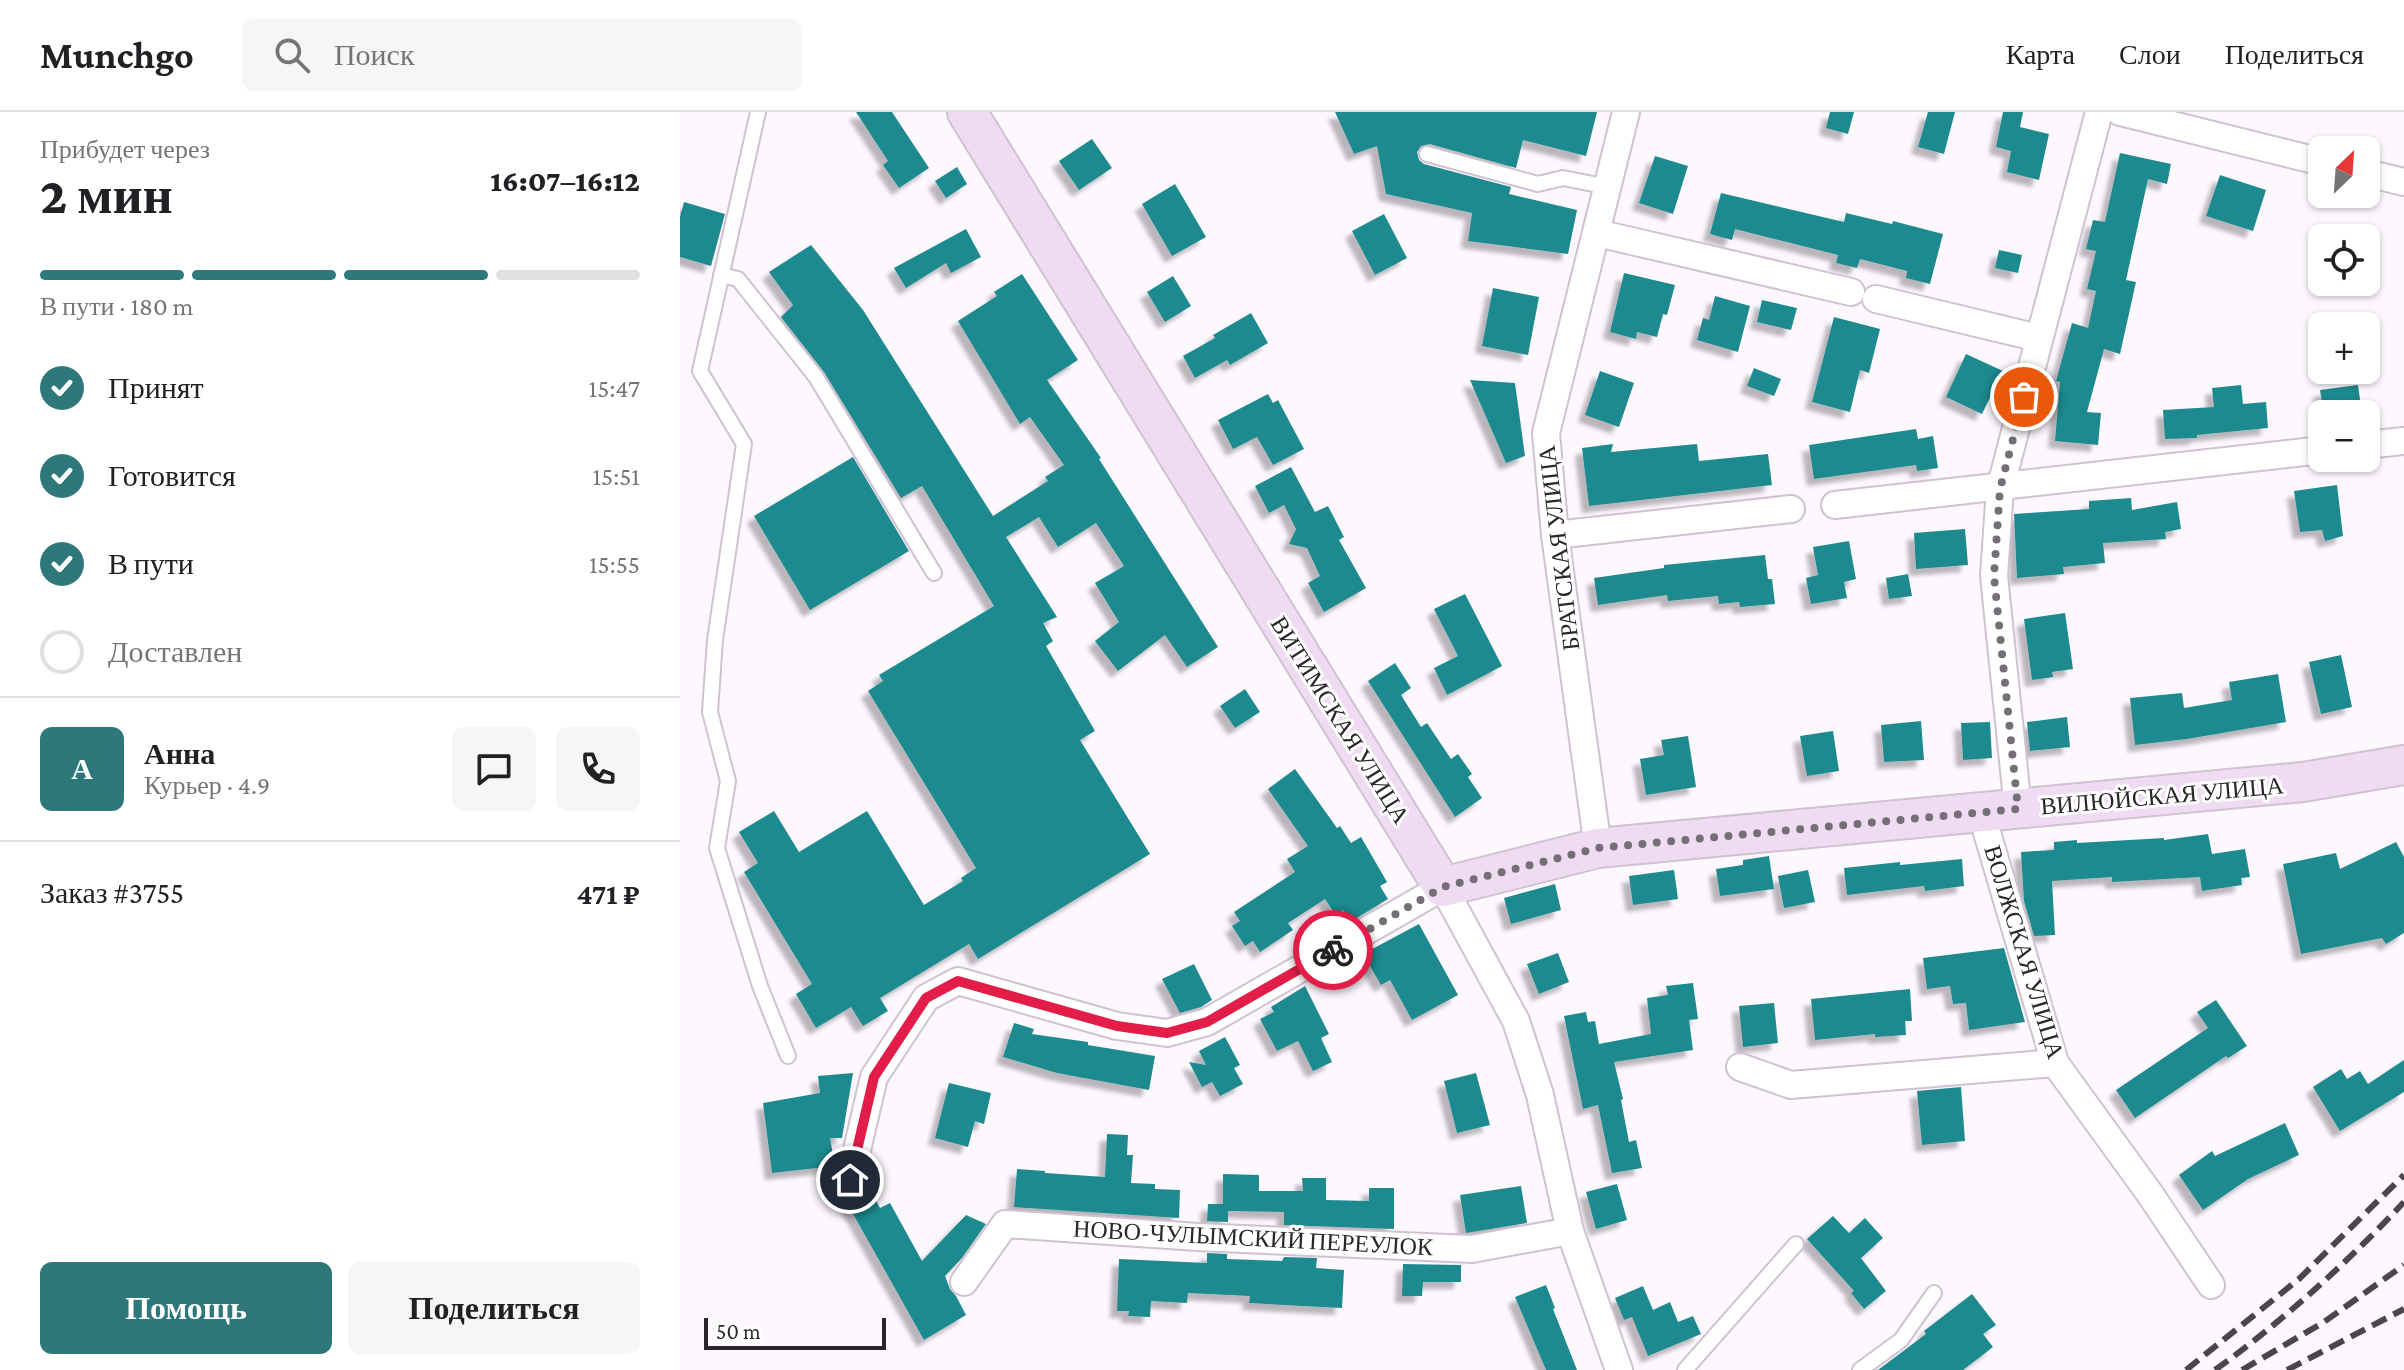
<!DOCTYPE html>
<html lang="ru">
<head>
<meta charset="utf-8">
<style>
  :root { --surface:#fff; --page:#f6f6f6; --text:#202124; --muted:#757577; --line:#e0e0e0; --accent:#2e777a }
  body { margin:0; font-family:"Crimson Pro",serif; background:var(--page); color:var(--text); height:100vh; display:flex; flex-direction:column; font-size:30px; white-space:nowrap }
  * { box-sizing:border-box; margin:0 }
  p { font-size:26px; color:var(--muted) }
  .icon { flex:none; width:44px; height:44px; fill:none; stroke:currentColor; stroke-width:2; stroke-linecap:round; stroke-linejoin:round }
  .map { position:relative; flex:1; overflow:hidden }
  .side { display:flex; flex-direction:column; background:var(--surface); width:680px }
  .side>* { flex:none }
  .needle { width:52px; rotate:25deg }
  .tools { position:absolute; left:1628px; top:24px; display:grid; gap:16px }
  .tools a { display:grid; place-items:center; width:72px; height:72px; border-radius:12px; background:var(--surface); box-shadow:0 2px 6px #0004; font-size:40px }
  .scale { position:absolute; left:24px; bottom:20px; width:182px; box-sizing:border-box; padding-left:8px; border:4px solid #2b262c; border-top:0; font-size:22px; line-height:28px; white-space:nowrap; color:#2b262c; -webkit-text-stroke:6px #fff; paint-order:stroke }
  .pin { position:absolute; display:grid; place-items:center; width:68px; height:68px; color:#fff; margin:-34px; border:4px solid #fff; border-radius:50%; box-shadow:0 2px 8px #0007 }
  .courier { position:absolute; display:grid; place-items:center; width:80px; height:80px; margin:-40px; border:6px solid #e11d48; border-radius:50%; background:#fff; color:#222; box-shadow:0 2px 10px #0007 }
  .headline em { font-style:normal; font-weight:800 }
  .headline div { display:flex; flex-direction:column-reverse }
  .headline { display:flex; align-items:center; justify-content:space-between; height:136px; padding:0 40px }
  h1 { font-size:52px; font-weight:800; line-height:60px }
  .bar { display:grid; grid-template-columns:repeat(4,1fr); gap:12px 8px; align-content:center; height:96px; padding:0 40px }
  .bar i { height:10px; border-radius:6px; background:var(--line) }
  .bar .selected { background:var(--accent) }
  .bar p { grid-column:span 4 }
  .line { display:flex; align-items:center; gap:20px; padding:0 40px; border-top:2px solid var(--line) }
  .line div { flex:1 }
  .round { display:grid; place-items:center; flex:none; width:84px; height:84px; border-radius:12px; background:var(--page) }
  ol { padding:0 40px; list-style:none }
  li { display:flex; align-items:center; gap:24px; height:88px }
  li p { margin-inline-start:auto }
  li .icon { padding:8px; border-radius:50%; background:var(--accent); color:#fff; stroke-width:4 }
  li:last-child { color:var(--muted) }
  li i { width:44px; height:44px; border:4px solid var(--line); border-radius:50% }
  .button { display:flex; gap:16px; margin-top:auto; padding:16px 40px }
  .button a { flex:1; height:92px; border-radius:12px; background:var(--accent); color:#fff; font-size:32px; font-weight:800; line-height:92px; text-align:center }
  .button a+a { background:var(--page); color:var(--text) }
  header { display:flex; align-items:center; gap:48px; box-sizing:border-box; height:112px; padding:0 40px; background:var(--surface); border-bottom:2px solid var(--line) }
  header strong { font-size:38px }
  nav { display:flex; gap:44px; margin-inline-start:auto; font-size:28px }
  .search { width:560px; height:72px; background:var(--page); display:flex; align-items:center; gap:20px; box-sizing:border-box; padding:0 28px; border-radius:12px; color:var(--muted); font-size:30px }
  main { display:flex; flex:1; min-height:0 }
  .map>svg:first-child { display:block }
  .building { fill:#1f8a8e; filter:url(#shadow) }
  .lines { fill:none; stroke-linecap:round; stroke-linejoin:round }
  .lane-casing { stroke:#d0c2d1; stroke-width:18 }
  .street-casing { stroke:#d0c2d1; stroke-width:30 }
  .secondary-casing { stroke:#d0c2d1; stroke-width:42 }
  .lane { stroke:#fff; stroke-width:14 }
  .street { stroke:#fff; stroke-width:26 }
  .secondary { stroke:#f0dcf2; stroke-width:38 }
  .rail { stroke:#4b464c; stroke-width:6; stroke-dasharray:16 8; stroke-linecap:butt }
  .done { stroke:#746f76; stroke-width:8; stroke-dasharray:0 14.4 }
  .route { stroke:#e11d48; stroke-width:10 }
  .labels { text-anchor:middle; stroke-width:6; stroke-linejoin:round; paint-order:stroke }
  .street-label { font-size:24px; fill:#2b262c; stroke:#fff }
</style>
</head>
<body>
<header>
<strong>Munchgo</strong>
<div class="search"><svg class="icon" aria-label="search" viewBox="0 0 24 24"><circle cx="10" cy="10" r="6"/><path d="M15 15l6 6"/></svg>Поиск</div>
<nav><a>Карта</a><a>Слои</a><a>Поделиться</a></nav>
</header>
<main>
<section class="side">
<div class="headline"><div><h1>2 мин</h1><p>Прибудет через</p></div><em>16:07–16:12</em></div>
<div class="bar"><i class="selected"></i><i class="selected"></i><i class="selected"></i><i></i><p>В пути · 180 m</p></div>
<ol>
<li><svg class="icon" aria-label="check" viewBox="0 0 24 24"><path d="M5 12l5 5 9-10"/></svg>Принят<p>15:47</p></li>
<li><svg class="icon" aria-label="check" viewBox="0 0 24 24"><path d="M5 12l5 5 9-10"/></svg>Готовится<p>15:51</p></li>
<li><svg class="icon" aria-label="check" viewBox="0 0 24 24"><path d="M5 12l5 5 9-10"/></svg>В пути<p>15:55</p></li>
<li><i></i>Доставлен</li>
</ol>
<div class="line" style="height:144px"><b class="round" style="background:var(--accent);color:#fff">А</b><div><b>Анна</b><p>Курьер · 4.9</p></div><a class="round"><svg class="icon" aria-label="chat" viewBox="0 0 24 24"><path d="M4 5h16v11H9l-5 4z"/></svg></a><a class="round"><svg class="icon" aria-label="phone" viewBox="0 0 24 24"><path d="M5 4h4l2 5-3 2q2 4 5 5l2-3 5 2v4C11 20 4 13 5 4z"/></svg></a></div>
<div class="line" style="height:104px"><div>Заказ #3755</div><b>471 ₽</b></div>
<div class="button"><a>Помощь</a><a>Поделиться</a></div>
</section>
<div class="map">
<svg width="1724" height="1258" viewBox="0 0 1724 1258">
  <defs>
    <filter id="shadow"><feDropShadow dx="-7" dy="7" stdDeviation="2" flood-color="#0004"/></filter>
  </defs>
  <rect width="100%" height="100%" fill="#fdf7fe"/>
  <g class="building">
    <path d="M176 0H212L249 56 219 76 203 53 208 49Z"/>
    <path d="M655 0H917L906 44 843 28 836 56 750 32 741 34 737 40 739 48 744 52 831 75 829 82 897 98 888 142 788 129 792 101 706 82 697 34 674 42Z"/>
    <path d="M1150 0H1174L1168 22 1146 16Z"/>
    <path d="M1248 0H1275L1264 42 1238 35Z"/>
    <path d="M1323 0H1343L1340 15 1369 22 1359 68 1327 60 1331 39 1316 35Z"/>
    <path d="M412 27 432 56 399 78 379 49Z"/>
    <path d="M1440 41 1491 52 1487 72 1468 67 1446 168 1456 170 1440 242 1424 237 1407 300 1421 301 1418 333 1375 329 1380 270 1376 269 1392 211 1408 216 1416 179 1407 177 1416 139 1406 137 1413 108 1425 110Z"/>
    <path d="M975 44 1008 54 993 102 959 91Z"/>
    <path d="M277 55 287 72 266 86 255 69Z"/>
    <path d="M1540 63 1586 78 1573 119 1526 104Z"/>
    <path d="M495 72 526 125 492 144 462 92Z"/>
    <path d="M1041 81 1164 110 1166 101 1212 112 1213 109 1263 122 1250 172 1226 166 1227 159 1180 147 1177 156 1156 151 1158 143 1055 117 1052 128 1030 122Z"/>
    <path d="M4 90 45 102 31 154 0 145V105Z"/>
    <path d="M704 102 727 146 695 163 672 119Z"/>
    <path d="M286 117 301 145 271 161 266 151 226 176 214 156Z"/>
    <path d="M131 133 183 198 313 404 368 369 365 365 384 353 350 305 340 312 278 209 317 184 314 180 342 162 398 248 367 268 421 346 419 347 538 535 507 555 485 523 438 559 415 529 439 510 415 471 444 454 416 411 378 435 359 405 326 425 377 505 363 511 373 529 366 534 415 619 400 628 470 742 298 847 289 832 200 886 208 899 183 914 171 895 136 916 116 882 132 872 64 760 78 751 59 720 94 699 119 740 187 699 244 793 283 769 281 766 296 756 188 579 203 569 199 563 314 494 242 374 221 386 144 260 101 205 113 193 89 160Z"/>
    <path d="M1319 138 1342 143 1338 161 1315 156Z"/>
    <path d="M944 161 995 173 987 203 983 202 977 225 957 220 956 227 930 220Z"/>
    <path d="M493 164 511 194 485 210 467 180Z"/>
    <path d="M813 176 859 185 848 243 802 234Z"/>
    <path d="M1035 184 1070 194 1058 240 1017 228 1023 206 1029 208Z"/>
    <path d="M1082 188 1117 196 1111 218 1077 210Z"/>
    <path d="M571 201 588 231 550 253 547 248 515 266 503 244 535 226 533 223Z"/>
    <path d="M1154 205 1200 217 1189 261 1180 258 1170 300 1132 290Z"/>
    <path d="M1286 242 1323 259 1302 302 1266 285Z"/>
    <path d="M1074 256 1101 267 1094 284 1067 274Z"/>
    <path d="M920 259 954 271 939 315 905 303Z"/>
    <path d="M790 268 835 271 845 344 826 351Z"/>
    <path d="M1561 273 1563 292 1586 290 1588 316 1517 323V326L1485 327 1483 298 1534 295 1532 276Z"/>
    <path d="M1678 273 1682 302H1644L1640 278Z"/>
    <path d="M588 282 593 291 598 288 624 337 593 353 577 325 553 337 538 308Z"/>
    <path d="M1236 317 1238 327 1253 324 1258 356 1237 359 1236 353 1134 367 1129 333Z"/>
    <path d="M933 332 931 340 1017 332 1019 349 1088 342 1092 373 909 394 902 336Z"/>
    <path d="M173 345 229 439 130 498 74 404Z"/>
    <path d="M611 355 635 400 648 394 664 425 659 428 686 476 644 500 628 471 640 464 627 436 609 432 616 417 604 393 589 401 575 374Z"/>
    <path d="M1657 373 1663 424 1645 429 1642 418 1620 420 1614 379Z"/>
    <path d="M1451 386 1452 398 1497 390 1501 417 1485 420 1486 427 1423 431 1425 451 1383 455 1384 462 1337 466 1334 402 1409 397V389Z"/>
    <path d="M1285 417 1288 453 1236 457 1234 421Z"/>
    <path d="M1169 429 1176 467 1164 470 1167 486 1131 492 1126 466 1138 463 1133 435Z"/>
    <path d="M1085 443 1088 467H1092L1095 492 1060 495 1059 490 1039 492 1038 484 988 489 987 483 918 493 914 466 984 456V453Z"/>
    <path d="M1228 462 1232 484 1209 487 1206 466Z"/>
    <path d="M785 482 822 554 767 583 754 556 778 544 754 497Z"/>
    <path d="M1385 501 1393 557 1372 560 1373 565 1352 568 1344 507Z"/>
    <path d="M1661 543 1672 595 1641 602 1629 550Z"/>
    <path d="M715 551 731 576 721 583 741 615 747 611 771 647 778 642 792 662 788 665 802 686 775 705 688 569Z"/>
    <path d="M1598 562 1606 610 1507 627 1455 633 1450 586 1502 581 1504 596 1552 588 1549 570Z"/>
    <path d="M565 577 580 600 555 616 540 594Z"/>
    <path d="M1387 605 1390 635 1350 639 1347 610Z"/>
    <path d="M1241 609 1244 648 1204 650 1201 613Z"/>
    <path d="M1310 610 1312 646 1283 648 1281 611Z"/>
    <path d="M1153 619 1159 659 1127 664 1120 624Z"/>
    <path d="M1008 624 1016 675 966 683 960 647 984 643 981 628Z"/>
    <path d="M615 657 657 716 660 714 671 731 681 725 707 770 700 774 708 787 670 810 663 798 655 802 645 787 608 811 613 818 580 840 573 829 565 834 552 814 560 809 554 800 615 760 607 747 628 734 588 677Z"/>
    <path d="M1528 722 1532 742 1565 737 1570 765 1561 766 1562 773 1522 779 1520 765 1432 770V765L1372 769 1375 823 1354 824 1344 789 1341 740 1374 738V730L1397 728V731L1484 726V728Z"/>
    <path d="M1716 730 1724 745V821L1706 832 1702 826 1621 842 1603 752 1656 741 1660 757Z"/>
    <path d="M1089 744 1094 777 1040 784 1036 757 1063 753V748Z"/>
    <path d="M1282 747 1284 774 1245 779 1244 774 1167 783 1164 756 1220 750V753Z"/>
    <path d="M994 758 998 787 953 793 949 764Z"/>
    <path d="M1128 758 1135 790 1104 796 1098 764Z"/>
    <path d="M875 772 881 798 831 812 824 786Z"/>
    <path d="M739 812 778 883 732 908 710 868 701 873 683 842Z"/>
    <path d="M1324 836 1345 910 1289 918 1286 891 1273 892 1270 874 1247 877 1243 846Z"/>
    <path d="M878 841 889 870 859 882 847 852Z"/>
    <path d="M514 852 532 888 521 895 500 901 482 867Z"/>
    <path d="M1013 871 1018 907 1009 908 1013 938 934 950 943 987 941 988 949 1030 956 1028 962 1056 932 1061 918 993 903 997 884 904 906 900 908 910 915 909 919 932 971 922 967 886 988 883 986 874Z"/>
    <path d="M625 874 649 922 641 926 652 950 633 959 618 929 597 939 580 907 594 900 591 895Z"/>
    <path d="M1230 877 1232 909H1225L1226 923 1195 925V922L1135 928 1131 887Z"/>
    <path d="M1536 888 1567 934 1548 946 1546 944 1455 1006 1436 978 1528 916 1517 900Z"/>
    <path d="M1094 891 1098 931 1063 935 1059 894Z"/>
    <path d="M334 911 354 917 352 922 408 930V933L475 944 469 978 377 961 323 945Z"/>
    <path d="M545 925 560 953 554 956 563 972 540 984 532 970 522 975 509 950 526 953 519 939Z"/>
    <path d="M1724 948V980L1660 1019 1633 975 1661 957 1667 967 1680 959 1688 972Z"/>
    <path d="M173 961 162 1026H150L155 1054 92 1061 83 991 140 981 138 964Z"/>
    <path d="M796 961 810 1013 777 1021 764 969Z"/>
    <path d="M269 971 311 981 304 1012 295 1009 288 1035 255 1026Z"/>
    <path d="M1281 975 1285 1029 1242 1033 1237 979Z"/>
    <path d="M1605 1011 1619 1043 1568 1067 1523 1098 1499 1063 1532 1039 1535 1044Z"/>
    <path d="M427 1022 448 1023 447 1043H453L451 1071 475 1072V1077L500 1078 499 1106 334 1095 337 1057 365 1059V1061L425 1065Z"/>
    <path d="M543 1062 579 1063V1079H623L622 1066H646V1088L689 1089V1076H714V1117L604 1113V1100L548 1099V1110L527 1109 528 1092H543Z"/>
    <path d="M937 1072 947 1108 916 1117 906 1080Z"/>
    <path d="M841 1074 847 1111 786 1121 780 1083Z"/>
    <path d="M191 1080 200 1096 210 1091 242 1149 286 1103 306 1112 282 1146 265 1164 270 1177 276 1184 286 1203 244 1228 168 1093Z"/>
    <path d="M1153 1104 1169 1121 1185 1106 1203 1126 1181 1146 1206 1179 1184 1197 1171 1181 1174 1179 1127 1127Z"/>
    <path d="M527 1141 547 1142V1147L602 1149 604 1145 637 1146 636 1156 664 1158 662 1196 569 1191 570 1184 508 1181 507 1191 471 1189 470 1205 448 1204 449 1199H437L439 1147 527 1151Z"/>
    <path d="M723 1152 781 1153V1170H743L742 1184H722Z"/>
    <path d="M866 1173 875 1196 873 1197 897 1258H866L835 1185Z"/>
    <path d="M963 1174 973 1198 990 1190 998 1210 1013 1204 1021 1222 968 1244 952 1205 944 1208 935 1186Z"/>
    <path d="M1292 1182 1316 1213 1303 1222 1313 1235 1283 1258H1198L1246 1222 1244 1219Z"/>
  </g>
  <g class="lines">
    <g class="lane-casing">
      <g id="lane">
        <path d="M78 0 20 259 64 332 35 528 30 600 48 669 37 736 80 874 108 944"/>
        <path d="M747 42 858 72 883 66 928 75"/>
        <path d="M41 163 58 167 136 265 254 461"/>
        <path d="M1005 1258 1116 1132"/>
        <path d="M1180 1258 1221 1228 1254 1181"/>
      </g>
    </g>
    <g class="street-casing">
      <g id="street">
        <path d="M1440 0 1642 50"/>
        <path d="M1686 61 1724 70"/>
        <path d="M917 121 1171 180"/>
        <path d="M1196 187 1359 226"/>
        <path d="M1686 333 1724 329"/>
        <path d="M1155 393 1642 338"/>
        <path d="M875 423 1111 397"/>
        <path d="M1338 697 1314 464 1320 377 1419 0"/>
        <path d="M1301 700 1375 951 1470 1082 1531 1173"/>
        <path d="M918 736 875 423 866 321 946 0"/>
        <path d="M1060 955 1111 973 1375 951"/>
        <path d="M170 1068 194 965 246 886 278 869 437 914 487 921 527 910 763 775 836 909 860 983 890 1119 939 1258"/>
        <path d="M284 1170 325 1112 518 1125 792 1137 890 1119"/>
      </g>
    </g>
    <g class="secondary-casing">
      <path id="secondary" d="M287 0 763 775 918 736 1623 670 1724 653"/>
    </g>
    <use href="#lane" class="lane"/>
    <use href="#street" class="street"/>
    <use href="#secondary" class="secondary"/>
    <g class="rail">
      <path d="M1506 1258 1619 1167 1724 1063"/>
      <path d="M1535 1258C1603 1209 1667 1151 1724 1090"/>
      <path d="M1562 1258 1644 1210 1724 1153"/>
      <path d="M1607 1258 1724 1197"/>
    </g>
  </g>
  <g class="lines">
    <path class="done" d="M653 838 763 775 918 736 1338 697 1314 464 1320 377 1344 285"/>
    <path class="route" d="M170 1068 194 965 246 886 278 869 437 914 487 921 527 910 653 838"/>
  </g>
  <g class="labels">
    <g class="street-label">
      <text transform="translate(879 436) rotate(-97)" y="8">БРАТСКАЯ УЛИЦА</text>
      <text transform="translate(660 608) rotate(58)" y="8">ВИТИМСКАЯ УЛИЦА</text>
      <text transform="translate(1482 684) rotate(-5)" y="8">ВИЛЮЙСКАЯ УЛИЦА</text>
      <text transform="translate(1344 840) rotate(73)" y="8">ВОЛЖСКАЯ УЛИЦА</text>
      <text transform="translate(573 1126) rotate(3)" y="8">НОВО-ЧУЛЫМСКИЙ ПЕРЕУЛОК</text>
    </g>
  </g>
</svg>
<div class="tools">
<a><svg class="needle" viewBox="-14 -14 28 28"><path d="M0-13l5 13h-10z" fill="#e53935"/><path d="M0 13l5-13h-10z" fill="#757577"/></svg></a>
<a><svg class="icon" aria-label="locate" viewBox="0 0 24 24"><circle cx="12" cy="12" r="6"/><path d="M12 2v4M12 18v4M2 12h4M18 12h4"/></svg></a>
<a>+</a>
<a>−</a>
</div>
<div class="scale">50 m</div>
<div class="pin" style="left:1344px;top:285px;background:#ea580c"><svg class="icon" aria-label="bag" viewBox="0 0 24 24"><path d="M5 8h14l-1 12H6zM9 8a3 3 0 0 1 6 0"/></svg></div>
<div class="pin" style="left:170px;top:1068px;background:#1f2937"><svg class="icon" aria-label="home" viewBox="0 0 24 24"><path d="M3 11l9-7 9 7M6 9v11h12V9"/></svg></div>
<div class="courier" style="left:653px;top:838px"><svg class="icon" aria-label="bike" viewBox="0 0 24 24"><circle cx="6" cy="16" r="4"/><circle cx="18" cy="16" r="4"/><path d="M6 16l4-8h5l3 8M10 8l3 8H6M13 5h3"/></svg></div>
</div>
</main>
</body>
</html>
